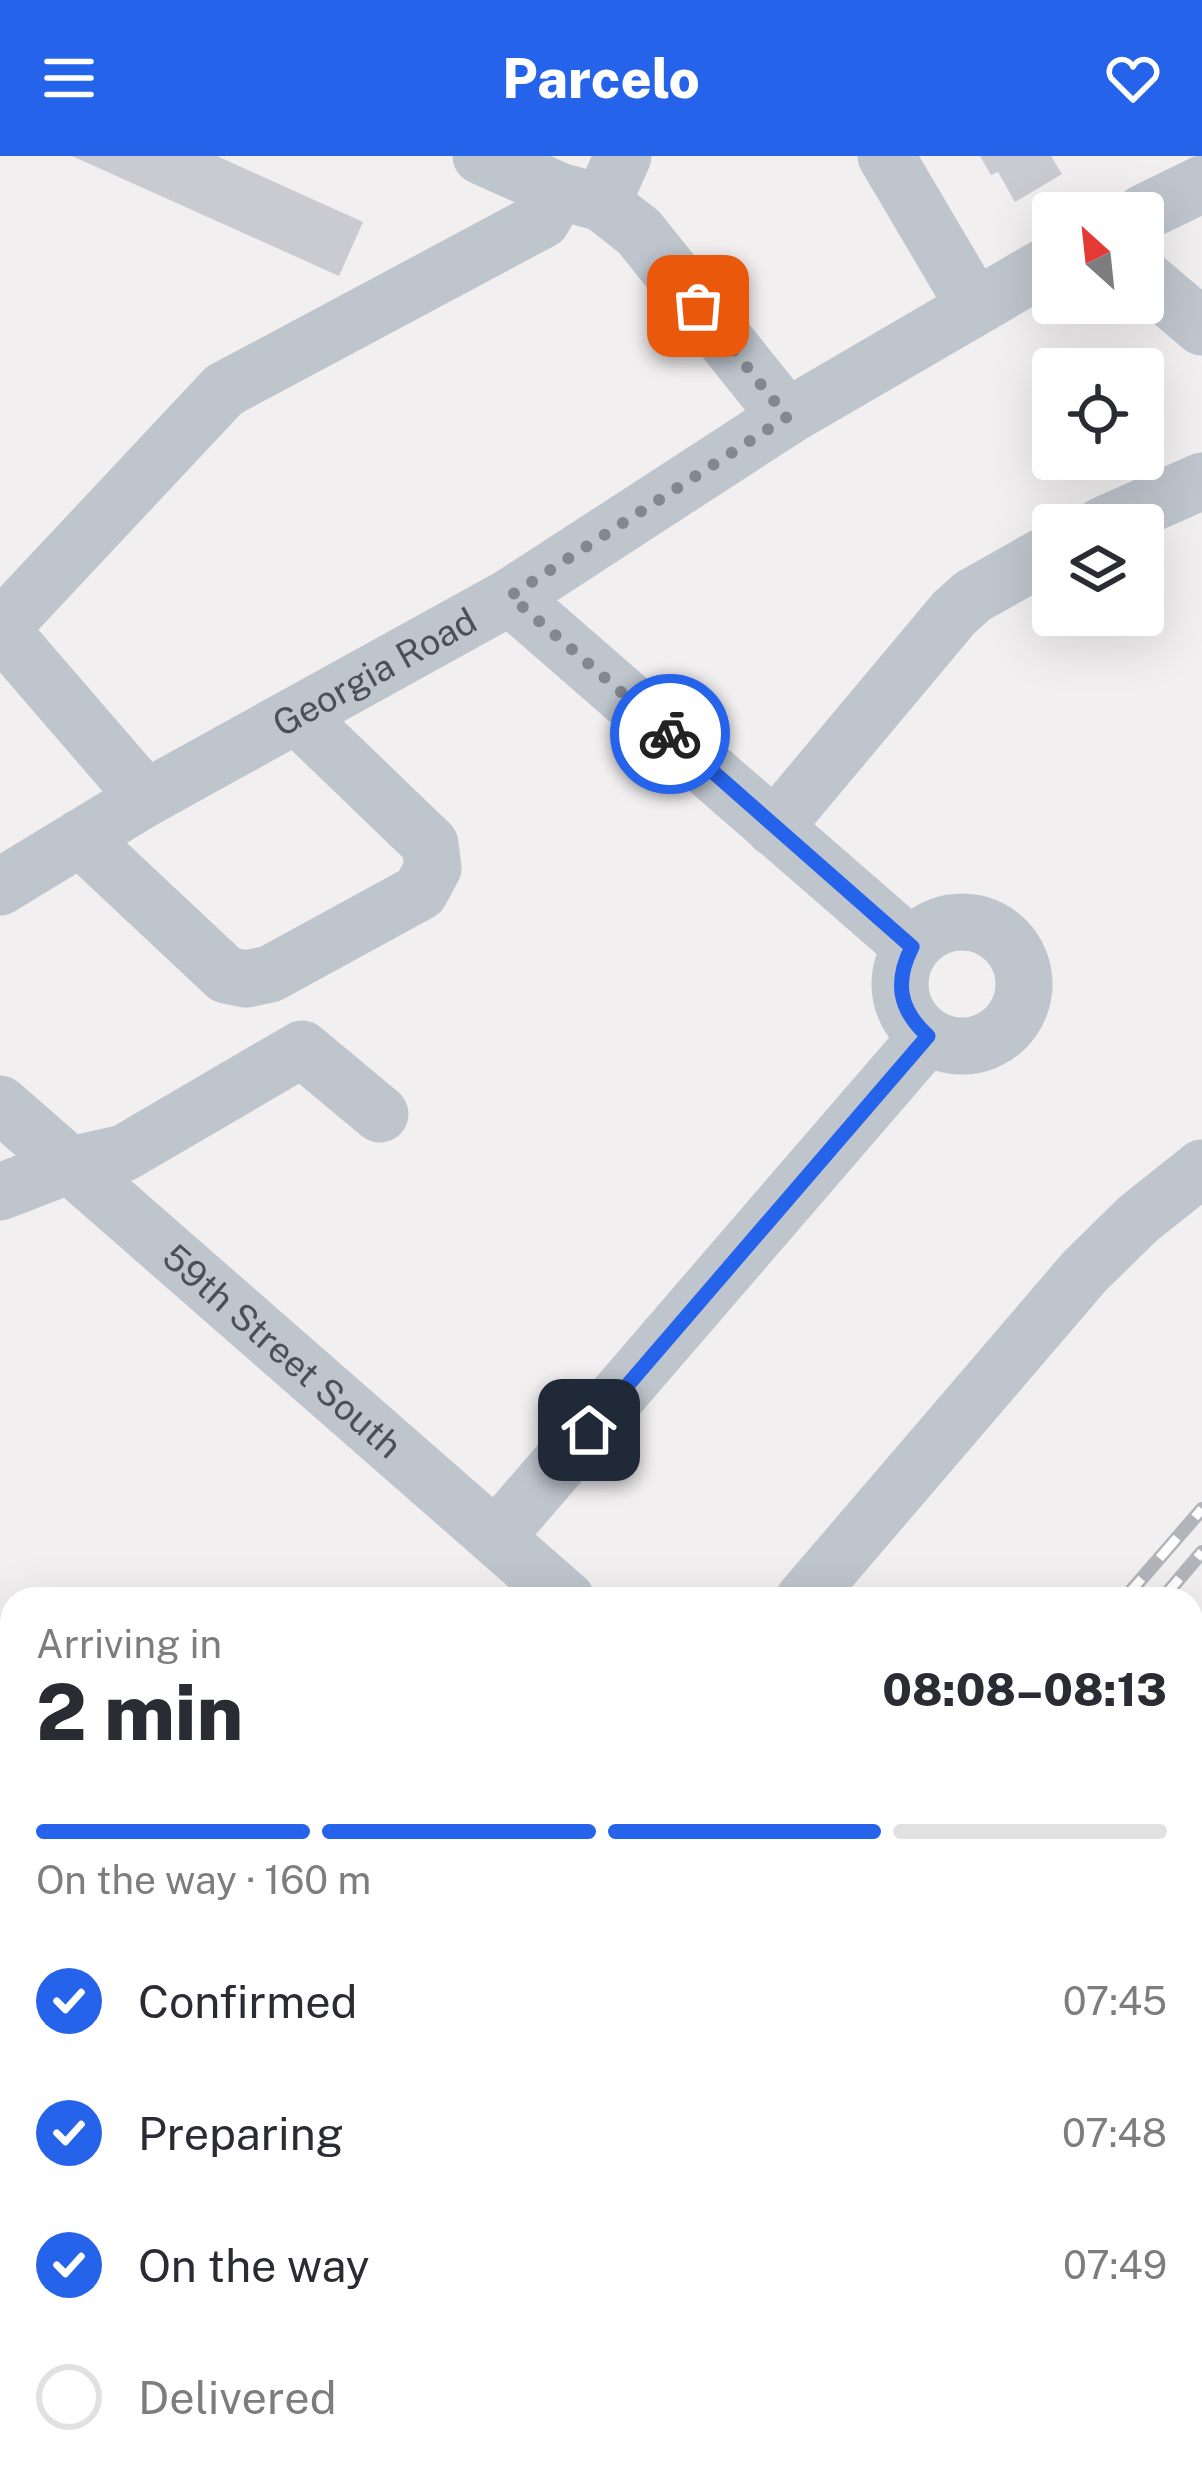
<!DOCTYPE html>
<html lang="en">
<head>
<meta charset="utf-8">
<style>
  :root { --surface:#fff; --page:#f2f2f3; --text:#2b2b33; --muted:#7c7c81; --line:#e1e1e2; --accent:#2563eb }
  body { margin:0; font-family:"Public Sans",sans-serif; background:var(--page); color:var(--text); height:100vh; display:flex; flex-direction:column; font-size:45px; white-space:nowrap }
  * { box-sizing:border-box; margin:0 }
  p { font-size:39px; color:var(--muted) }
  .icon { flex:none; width:66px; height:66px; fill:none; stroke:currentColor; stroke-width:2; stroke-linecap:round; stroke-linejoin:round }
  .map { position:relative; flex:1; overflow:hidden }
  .details { position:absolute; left:0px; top:1431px; width:1203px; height:903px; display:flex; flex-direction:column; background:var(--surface); border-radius:36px 36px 0 0; box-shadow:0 12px 48px #0002 }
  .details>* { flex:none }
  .needle { width:78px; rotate:333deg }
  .controls { position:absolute; left:1032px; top:36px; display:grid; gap:24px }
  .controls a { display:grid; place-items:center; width:132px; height:132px; border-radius:12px; background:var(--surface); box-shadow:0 12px 48px #0002; font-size:60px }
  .pin { position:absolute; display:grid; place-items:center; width:102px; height:102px; color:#fff; margin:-51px; border-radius:24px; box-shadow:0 6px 18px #0006 }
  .courier { position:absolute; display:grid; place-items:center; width:120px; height:120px; margin:-60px; border:9px solid #2563eb; border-radius:50%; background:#fff; color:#222; box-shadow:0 3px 15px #0007 }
  .overview em { font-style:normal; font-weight:800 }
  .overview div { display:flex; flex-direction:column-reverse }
  .overview { display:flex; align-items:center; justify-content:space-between; height:204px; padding:0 36px }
  h1 { font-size:78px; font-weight:800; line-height:90px }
  .bar { display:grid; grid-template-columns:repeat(4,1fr); gap:18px 12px; align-content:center; height:144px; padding:0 36px }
  .bar i { height:15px; border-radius:9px; background:var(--line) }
  .bar .selected { background:var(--accent) }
  .bar p { grid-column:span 4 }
  ol { padding:0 36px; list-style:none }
  li { display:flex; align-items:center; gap:36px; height:132px }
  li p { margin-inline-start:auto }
  li .icon { padding:12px; border-radius:50%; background:var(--accent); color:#fff; stroke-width:4 }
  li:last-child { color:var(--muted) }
  li i { width:66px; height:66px; border:6px solid var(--line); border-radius:50% }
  header { display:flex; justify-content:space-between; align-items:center; height:156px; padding:0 36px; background:var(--accent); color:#fff; font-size:54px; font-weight:800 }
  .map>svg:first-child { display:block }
  .building { fill:#c9cbd1 }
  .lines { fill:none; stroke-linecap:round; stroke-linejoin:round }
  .minor { stroke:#bec5cc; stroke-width:57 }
  .rail-casing { stroke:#b1b4b8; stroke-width:14 }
  .rail { stroke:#fff; stroke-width:9; stroke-dasharray:27; stroke-linecap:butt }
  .done { stroke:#83888e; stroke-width:12; stroke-dasharray:0 21.6 }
  .route { stroke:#2563eb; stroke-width:15 }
  .labels { text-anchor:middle; stroke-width:10; stroke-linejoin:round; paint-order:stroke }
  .street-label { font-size:36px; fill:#48515a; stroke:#fff }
</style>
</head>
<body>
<header><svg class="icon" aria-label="menu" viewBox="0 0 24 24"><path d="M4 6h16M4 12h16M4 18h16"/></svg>Parcelo<svg class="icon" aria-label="heart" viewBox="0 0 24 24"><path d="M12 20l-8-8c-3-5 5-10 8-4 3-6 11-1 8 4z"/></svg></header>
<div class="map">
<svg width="1202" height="2333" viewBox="0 0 1202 2333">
  <rect width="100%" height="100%" fill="#f1efef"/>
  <g class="building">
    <path d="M72 0H217L363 66 339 120Z"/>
    <path d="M980 0H1051L1062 18 1015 46 998 16 991 19Z"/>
  </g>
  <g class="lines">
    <g class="minor">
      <path d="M481 0 559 35 602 47 639 76 787 261"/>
      <path d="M886 0 975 151"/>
      <path d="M602 47 623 0"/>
      <path d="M1143 57 1202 28"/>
      <path d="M1143 121 1202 171"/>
      <path d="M1103 369 1202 325"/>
      <path d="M510 441 912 791"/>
      <path d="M146 642 0 473 224 234 542 64 559 35"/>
      <path d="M774 672 954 457 973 440 1053 395"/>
      <path d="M80 682 226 819 246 823 270 818 420 736 433 712 430 688 296 559"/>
      <path id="s1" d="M0 731 146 642 510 441 787 261 1053 106"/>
      <circle cx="962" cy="828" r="62"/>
      <path id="s2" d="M0 948 566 1443"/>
      <path d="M0 1036 70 1009 124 997 302 893 380 958"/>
      <path d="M496 1381 928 880"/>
      <path d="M804 1443 1085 1115 1138 1063 1202 1012"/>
      <path d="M0 1513 12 1525"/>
      <path d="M1191 1828 1202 1815"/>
      <path d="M0 1904 12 1906"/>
      <path d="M1191 2305 1202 2292"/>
      <path d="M754 2333 764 2322"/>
    </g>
    <g class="rail-casing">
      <g id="rail">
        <path d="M1124 1443 1202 1353"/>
        <path d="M1162 1443 1202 1396"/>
        <path d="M1191 1604 1202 1591"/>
        <path d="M359 2333 368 2322"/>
        <path d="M390 2333 399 2322"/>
        <path d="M579 2333 589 2322"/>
      </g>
    </g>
    <use href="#rail" class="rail"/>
  </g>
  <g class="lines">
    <path class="done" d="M670 578 510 440 787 261 698 150"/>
    <path class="route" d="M589 1274 928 880C899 854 894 826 912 791L670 578"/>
  </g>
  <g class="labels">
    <g class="street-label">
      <text dy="13" stroke="none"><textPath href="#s1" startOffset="432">Georgia Road</textPath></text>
      <text dy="13" stroke="none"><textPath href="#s2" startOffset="375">59th Street South</textPath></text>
    </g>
  </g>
</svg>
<div class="controls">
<a><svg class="needle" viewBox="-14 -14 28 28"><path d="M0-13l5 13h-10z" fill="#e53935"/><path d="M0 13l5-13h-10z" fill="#7c7c81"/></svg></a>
<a><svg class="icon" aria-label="locate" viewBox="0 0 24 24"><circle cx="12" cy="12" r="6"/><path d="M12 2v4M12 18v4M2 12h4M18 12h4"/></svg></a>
<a><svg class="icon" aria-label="layers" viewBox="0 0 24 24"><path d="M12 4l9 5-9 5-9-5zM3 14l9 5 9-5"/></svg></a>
</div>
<div class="pin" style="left:698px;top:150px;background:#ea580c"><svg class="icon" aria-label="bag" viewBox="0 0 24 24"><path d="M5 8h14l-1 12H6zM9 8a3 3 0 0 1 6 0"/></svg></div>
<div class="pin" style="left:589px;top:1274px;background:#1f2937"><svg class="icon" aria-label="home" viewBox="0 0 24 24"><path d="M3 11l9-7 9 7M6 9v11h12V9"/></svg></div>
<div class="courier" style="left:670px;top:578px"><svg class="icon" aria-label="bike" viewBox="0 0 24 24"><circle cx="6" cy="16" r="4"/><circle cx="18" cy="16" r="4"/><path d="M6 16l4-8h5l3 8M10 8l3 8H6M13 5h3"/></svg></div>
<section class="details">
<div class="overview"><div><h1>2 min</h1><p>Arriving in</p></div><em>08:08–08:13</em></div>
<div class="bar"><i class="selected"></i><i class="selected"></i><i class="selected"></i><i></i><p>On the way · 160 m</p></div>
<ol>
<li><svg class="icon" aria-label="check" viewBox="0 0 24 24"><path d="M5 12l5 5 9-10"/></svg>Confirmed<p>07:45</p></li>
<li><svg class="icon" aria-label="check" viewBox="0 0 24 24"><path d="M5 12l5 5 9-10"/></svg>Preparing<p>07:48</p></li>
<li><svg class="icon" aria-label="check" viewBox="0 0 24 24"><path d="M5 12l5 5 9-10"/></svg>On the way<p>07:49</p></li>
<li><i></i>Delivered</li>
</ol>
</section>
</div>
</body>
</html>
